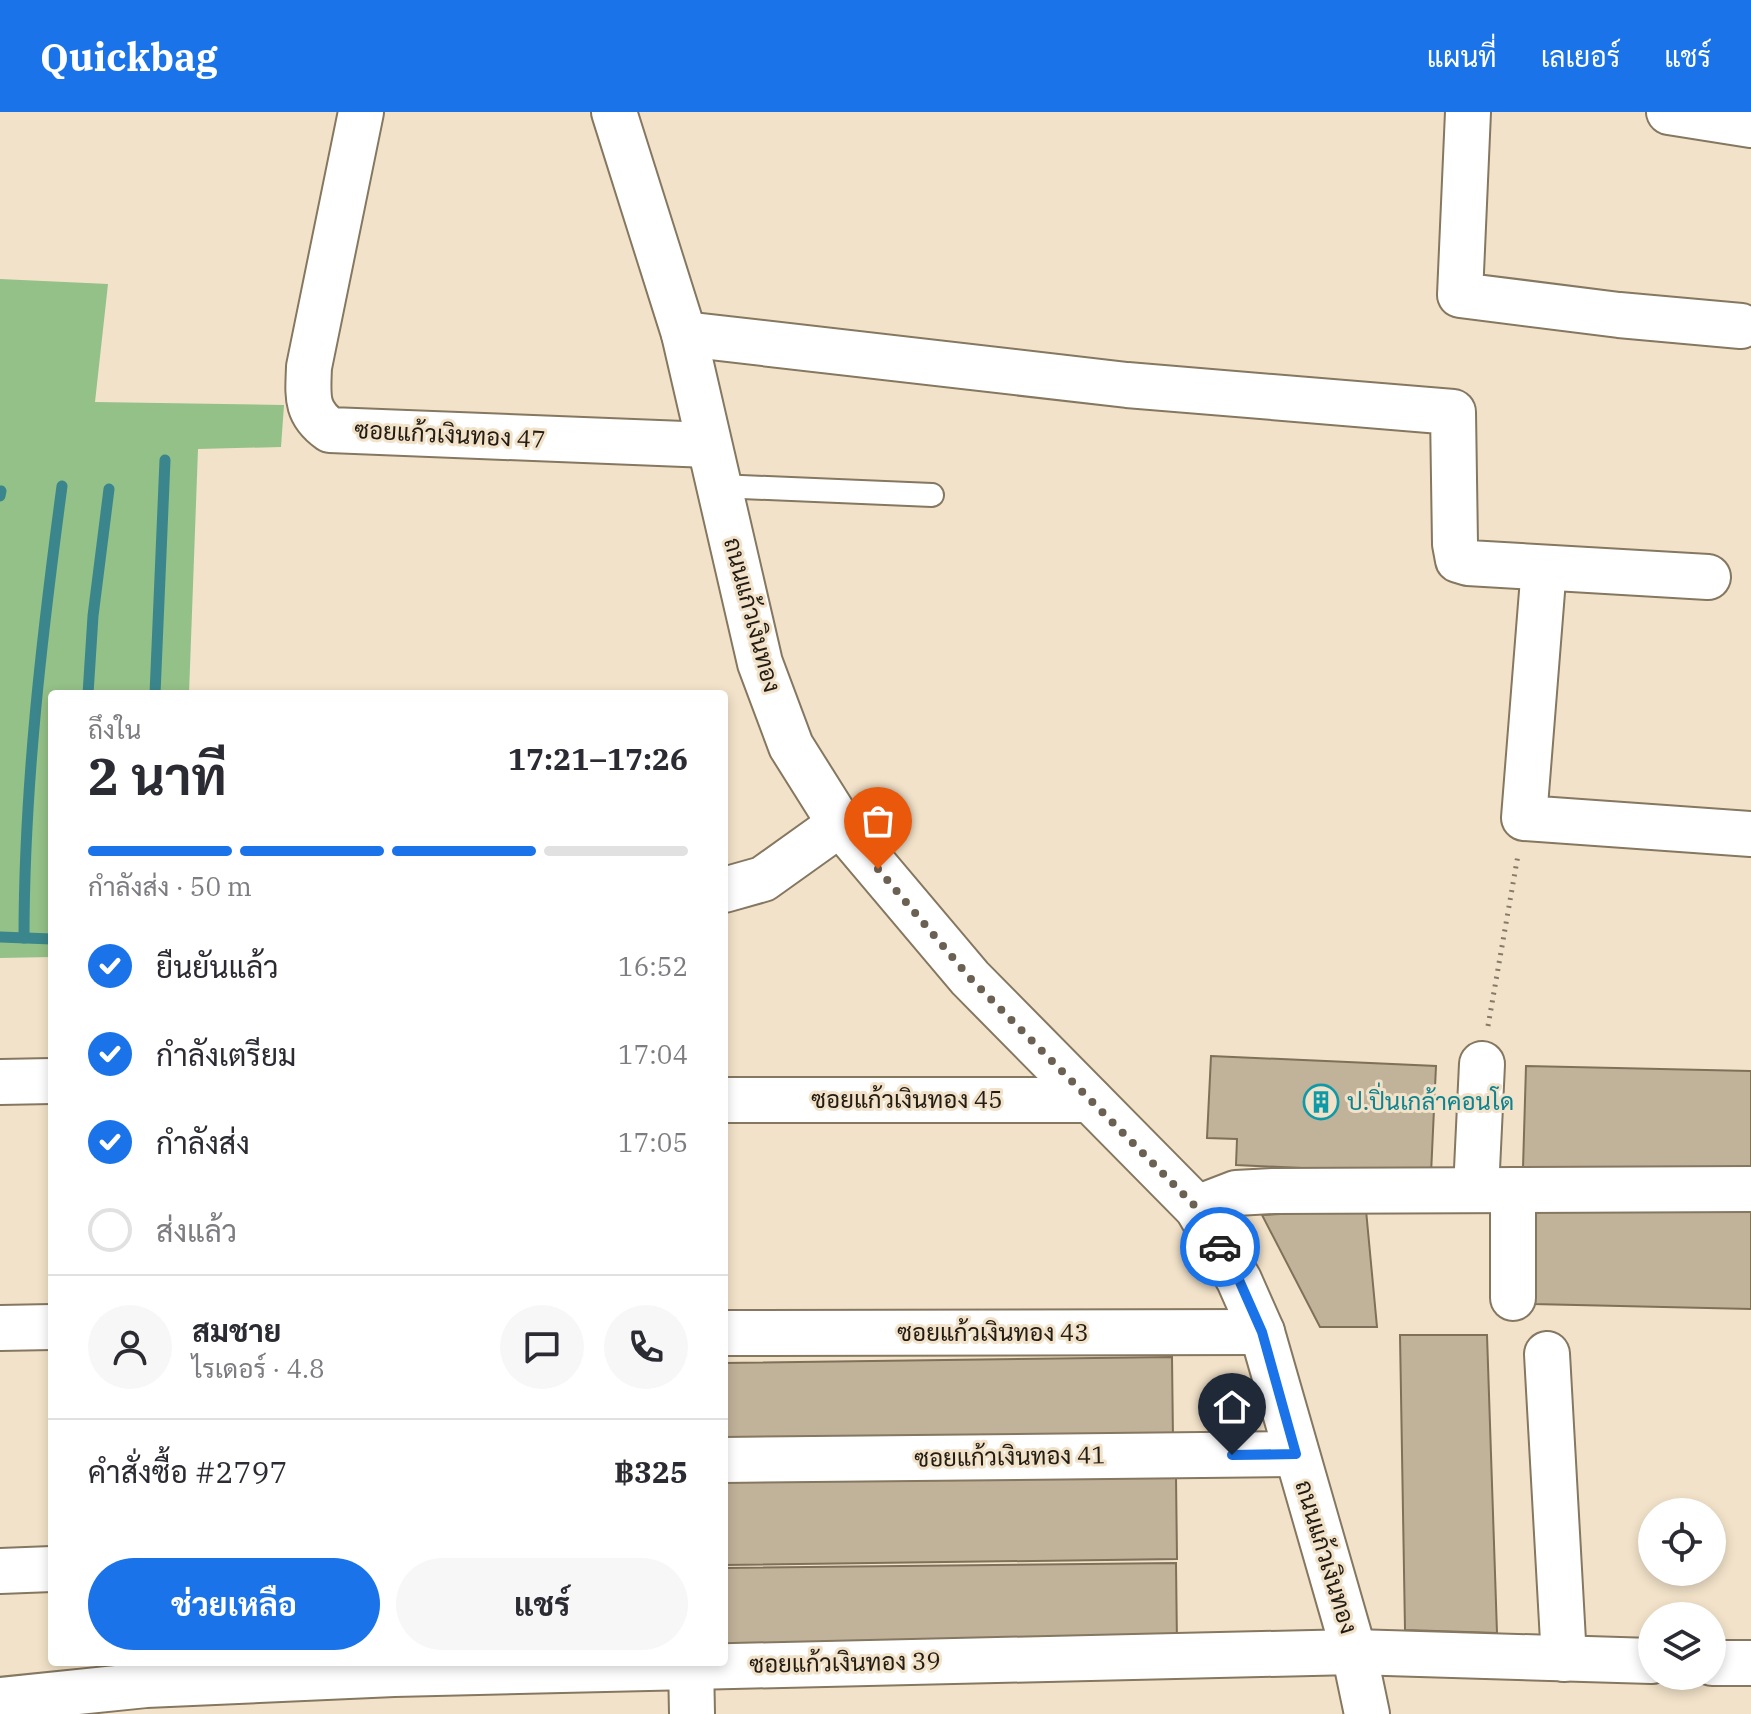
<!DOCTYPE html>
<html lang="th">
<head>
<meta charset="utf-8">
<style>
  :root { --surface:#fff; --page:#f7f7f7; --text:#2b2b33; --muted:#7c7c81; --line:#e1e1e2; --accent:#1a73e8 }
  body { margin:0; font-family:"IBM Plex Serif",Sarabun,serif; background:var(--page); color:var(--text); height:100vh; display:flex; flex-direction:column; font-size:30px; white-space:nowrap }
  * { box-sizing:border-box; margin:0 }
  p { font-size:26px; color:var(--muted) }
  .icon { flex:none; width:44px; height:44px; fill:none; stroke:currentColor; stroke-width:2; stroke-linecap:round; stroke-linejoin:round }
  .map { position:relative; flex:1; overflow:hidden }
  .panel { position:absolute; left:48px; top:578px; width:680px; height:976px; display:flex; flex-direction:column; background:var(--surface); border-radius:8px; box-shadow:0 4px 12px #0003 }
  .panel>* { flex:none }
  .tools { position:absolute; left:1638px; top:1386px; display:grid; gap:16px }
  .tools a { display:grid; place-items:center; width:88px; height:88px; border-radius:50%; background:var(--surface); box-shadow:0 4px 12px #0003; font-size:40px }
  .pin { position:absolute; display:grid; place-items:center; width:68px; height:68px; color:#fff; margin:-82px -34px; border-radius:50% 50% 50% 0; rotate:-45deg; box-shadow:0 0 8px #0007 }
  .pin .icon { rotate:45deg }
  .courier { position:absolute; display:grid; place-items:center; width:80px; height:80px; margin:-40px; border:6px solid #1a73e8; border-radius:50%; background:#fff; color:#222; box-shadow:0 2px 10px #0007 }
  .head em { font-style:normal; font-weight:700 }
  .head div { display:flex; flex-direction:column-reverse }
  .head { display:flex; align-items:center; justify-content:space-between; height:136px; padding:0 40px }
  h1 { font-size:52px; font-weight:700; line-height:60px }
  .bar { display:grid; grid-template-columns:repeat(4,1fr); gap:12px 8px; align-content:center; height:96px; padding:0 40px }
  .bar i { height:10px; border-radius:6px; background:var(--line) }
  .bar .active { background:var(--accent) }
  .bar p { grid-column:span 4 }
  .line { display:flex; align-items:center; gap:20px; padding:0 40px; border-top:2px solid var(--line) }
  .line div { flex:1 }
  .round { display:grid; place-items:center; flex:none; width:84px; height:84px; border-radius:42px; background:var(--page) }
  ol { padding:0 40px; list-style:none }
  li { display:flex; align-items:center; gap:24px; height:88px }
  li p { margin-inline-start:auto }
  li .icon { padding:8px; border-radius:50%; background:var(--accent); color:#fff; stroke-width:4 }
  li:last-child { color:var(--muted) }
  li i { width:44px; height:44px; border:4px solid var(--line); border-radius:50% }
  .button { display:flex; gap:16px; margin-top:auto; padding:16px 40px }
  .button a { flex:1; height:92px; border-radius:48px; background:var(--accent); color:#fff; font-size:32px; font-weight:700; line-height:92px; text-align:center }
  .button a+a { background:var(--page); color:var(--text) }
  header { display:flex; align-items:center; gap:48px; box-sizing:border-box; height:112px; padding:0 40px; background:var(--accent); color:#fff }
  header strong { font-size:38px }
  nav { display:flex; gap:44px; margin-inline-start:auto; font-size:28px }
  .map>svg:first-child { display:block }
  .green { fill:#94c187 }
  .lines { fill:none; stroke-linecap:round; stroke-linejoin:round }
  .stream { stroke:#3b868c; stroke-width:11 }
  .building { fill:#c1b29a; stroke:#7e7059; stroke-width:2 }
  .service-casing { stroke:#857760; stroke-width:26 }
  .minor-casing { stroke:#857760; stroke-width:48 }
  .tertiary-casing { stroke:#857760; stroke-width:48 }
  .path { stroke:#857a69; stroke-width:5; stroke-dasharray:2 6; stroke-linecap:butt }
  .service { stroke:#fff; stroke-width:22 }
  .minor { stroke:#fff; stroke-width:44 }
  .tertiary { stroke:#fff; stroke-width:44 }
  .done { stroke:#6b6153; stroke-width:8; stroke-dasharray:0 14.4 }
  .route { stroke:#1a73e8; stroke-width:10 }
  .labels { text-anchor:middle; stroke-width:6; stroke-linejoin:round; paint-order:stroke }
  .street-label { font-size:24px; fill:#221c13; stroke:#f2e2c9 }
  .culture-label { font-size:24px; fill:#0d838f; stroke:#f2e2c9; text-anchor:start }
</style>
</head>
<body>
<header>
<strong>Quickbag</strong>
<nav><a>แผนที่</a><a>เลเยอร์</a><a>แชร์</a></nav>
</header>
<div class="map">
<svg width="1751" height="1602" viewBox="0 0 1751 1602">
  <rect width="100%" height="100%" fill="#f2e2c9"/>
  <path class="green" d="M0 167 108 172 95 290 284 293 281 335 198 337 189 582H52V845L0 846Z"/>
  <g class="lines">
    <g class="stream">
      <path d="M0 384 1 379"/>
      <path d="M88 582 93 504 109 377"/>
      <path d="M155 582 165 348"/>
      <path d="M0 825 52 827"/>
      <path d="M24 826C24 674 42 524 62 374"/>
    </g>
  </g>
  <g class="building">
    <path d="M1211 944 1436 954 1431 1062 1236 1053 1237 1027 1207 1026Z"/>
    <path d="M1526 954 1751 959V1061L1523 1056Z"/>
    <path d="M1535 1090 1751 1094V1197L1533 1192Z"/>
    <path d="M1366 1098 1377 1215H1320L1262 1103Z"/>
    <path d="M1400 1223H1487L1497 1521 1405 1518Z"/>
    <path d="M1172 1245 1173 1328 724 1334V1251Z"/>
    <path d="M1176 1364 1177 1447 724 1453V1370Z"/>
    <path d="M1176 1451 1177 1533 724 1539V1456Z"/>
  </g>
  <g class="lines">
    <g class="service-casing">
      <path id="service" d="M719 374 932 383"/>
    </g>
    <g class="minor-casing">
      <g id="minor">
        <path d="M361 0 309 255C308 284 305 300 330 318L709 333"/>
        <path d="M1468 0 1460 183 1619 203 1741 214"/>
        <path d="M1669 0 1751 13"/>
        <path d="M684 222 1127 273 1453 300 1455 432 1458 448 1468 451 1708 465"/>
        <path d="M1538 457 1543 467 1524 706 1751 722"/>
        <path d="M724 778 763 767 840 712"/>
        <path d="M0 970 52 969"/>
        <path d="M724 988H1090"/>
        <path d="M1476 1078 1482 952"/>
        <path d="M1513 1078V1186"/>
        <path d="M1197 1096 1236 1081 1273 1079 1751 1077"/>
        <path d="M0 1216 52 1215"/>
        <path d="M724 1221 1262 1220"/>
        <path d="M1547 1242 1564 1547"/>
        <path d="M724 1348 1296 1342"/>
        <path d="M0 1459 52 1457"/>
        <path d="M691 1550 692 1602"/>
        <path d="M1712 1551H1751"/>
        <path d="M0 1588 146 1573 394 1562 692 1555 1354 1540 1652 1549"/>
      </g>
    </g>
    <g class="tertiary-casing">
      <path id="tertiary" d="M614 0 684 222 760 551 791 634 840 712 970 866 1197 1096 1239 1168 1262 1220 1354 1540 1367 1602"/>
    </g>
    <path class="path" d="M1488 914 1518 743"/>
    <use href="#service" class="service"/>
    <use href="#minor" class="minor"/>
    <use href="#tertiary" class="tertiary"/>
  </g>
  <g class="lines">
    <path class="done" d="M878 757 970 866 1197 1096 1220 1135"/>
    <path class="route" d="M1220 1135 1239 1168 1262 1220 1296 1342 1232 1343"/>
  </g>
  <defs>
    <g id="building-ring" transform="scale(1.8)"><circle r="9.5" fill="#f2e2c9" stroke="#0f9aa8" stroke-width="1.5"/><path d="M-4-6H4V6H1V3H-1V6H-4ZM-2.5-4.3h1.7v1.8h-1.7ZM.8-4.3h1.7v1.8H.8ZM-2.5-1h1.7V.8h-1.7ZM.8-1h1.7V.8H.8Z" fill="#0f9aa8"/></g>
  </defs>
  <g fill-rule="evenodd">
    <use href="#building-ring" x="1321" y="990"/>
  </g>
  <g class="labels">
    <g class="street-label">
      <text transform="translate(450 323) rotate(3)" y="8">ซอยแก้วเงินทอง 47</text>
      <text transform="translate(752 503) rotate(75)" y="8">ถนนแก้วเงินทอง</text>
      <text x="907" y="996">ซอยแก้วเงินทอง 45</text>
      <text x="993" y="1229">ซอยแก้วเงินทอง 43</text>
      <text transform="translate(1010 1345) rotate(-1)" y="8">ซอยแก้วเงินทอง 41</text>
      <text transform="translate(1326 1445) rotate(73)" y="8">ถนนแก้วเงินทอง</text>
      <text transform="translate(845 1551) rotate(-1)" y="8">ซอยแก้วเงินทอง 39</text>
    </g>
    <g class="culture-label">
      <text x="1347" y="998">ป.ปิ่นเกล้าคอนโด</text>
    </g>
  </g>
</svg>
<div class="tools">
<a><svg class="icon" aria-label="locate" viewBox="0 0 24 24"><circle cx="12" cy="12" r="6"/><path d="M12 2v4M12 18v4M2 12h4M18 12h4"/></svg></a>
<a><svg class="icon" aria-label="layers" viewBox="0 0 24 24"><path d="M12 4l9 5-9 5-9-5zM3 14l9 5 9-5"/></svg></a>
</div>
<div class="pin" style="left:878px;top:757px;background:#ea580c"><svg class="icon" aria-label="bag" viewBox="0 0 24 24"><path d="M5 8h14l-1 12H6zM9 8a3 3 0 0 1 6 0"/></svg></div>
<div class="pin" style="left:1232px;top:1343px;background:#1f2937"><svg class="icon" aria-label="home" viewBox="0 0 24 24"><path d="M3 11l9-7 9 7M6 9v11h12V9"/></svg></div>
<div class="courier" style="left:1220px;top:1135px"><svg class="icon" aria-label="car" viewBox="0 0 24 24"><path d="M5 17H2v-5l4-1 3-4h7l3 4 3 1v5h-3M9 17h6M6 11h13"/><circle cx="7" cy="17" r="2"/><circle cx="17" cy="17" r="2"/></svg></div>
<section class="panel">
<div class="head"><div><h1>2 นาที</h1><p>ถึงใน</p></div><em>17:21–17:26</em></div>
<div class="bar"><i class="active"></i><i class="active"></i><i class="active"></i><i></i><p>กำลังส่ง · 50 m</p></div>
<ol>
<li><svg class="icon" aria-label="check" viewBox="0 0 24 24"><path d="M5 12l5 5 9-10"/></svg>ยืนยันแล้ว<p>16:52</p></li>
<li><svg class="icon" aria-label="check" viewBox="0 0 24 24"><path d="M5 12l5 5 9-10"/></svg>กำลังเตรียม<p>17:04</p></li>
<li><svg class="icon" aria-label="check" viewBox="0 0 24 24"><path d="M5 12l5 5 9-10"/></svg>กำลังส่ง<p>17:05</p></li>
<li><i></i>ส่งแล้ว</li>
</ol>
<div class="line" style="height:144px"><a class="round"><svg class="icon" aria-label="person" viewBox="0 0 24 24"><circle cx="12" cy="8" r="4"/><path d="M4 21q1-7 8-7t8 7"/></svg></a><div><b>สมชาย</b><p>ไรเดอร์ · 4.8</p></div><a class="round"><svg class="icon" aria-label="chat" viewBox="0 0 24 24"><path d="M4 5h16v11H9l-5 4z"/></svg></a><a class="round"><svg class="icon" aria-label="phone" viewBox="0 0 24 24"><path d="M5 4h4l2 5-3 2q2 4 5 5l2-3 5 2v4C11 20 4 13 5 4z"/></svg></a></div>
<div class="line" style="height:104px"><div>คำสั่งซื้อ #2797</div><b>฿325</b></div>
<div class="button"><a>ช่วยเหลือ</a><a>แชร์</a></div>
</section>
</div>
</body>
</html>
